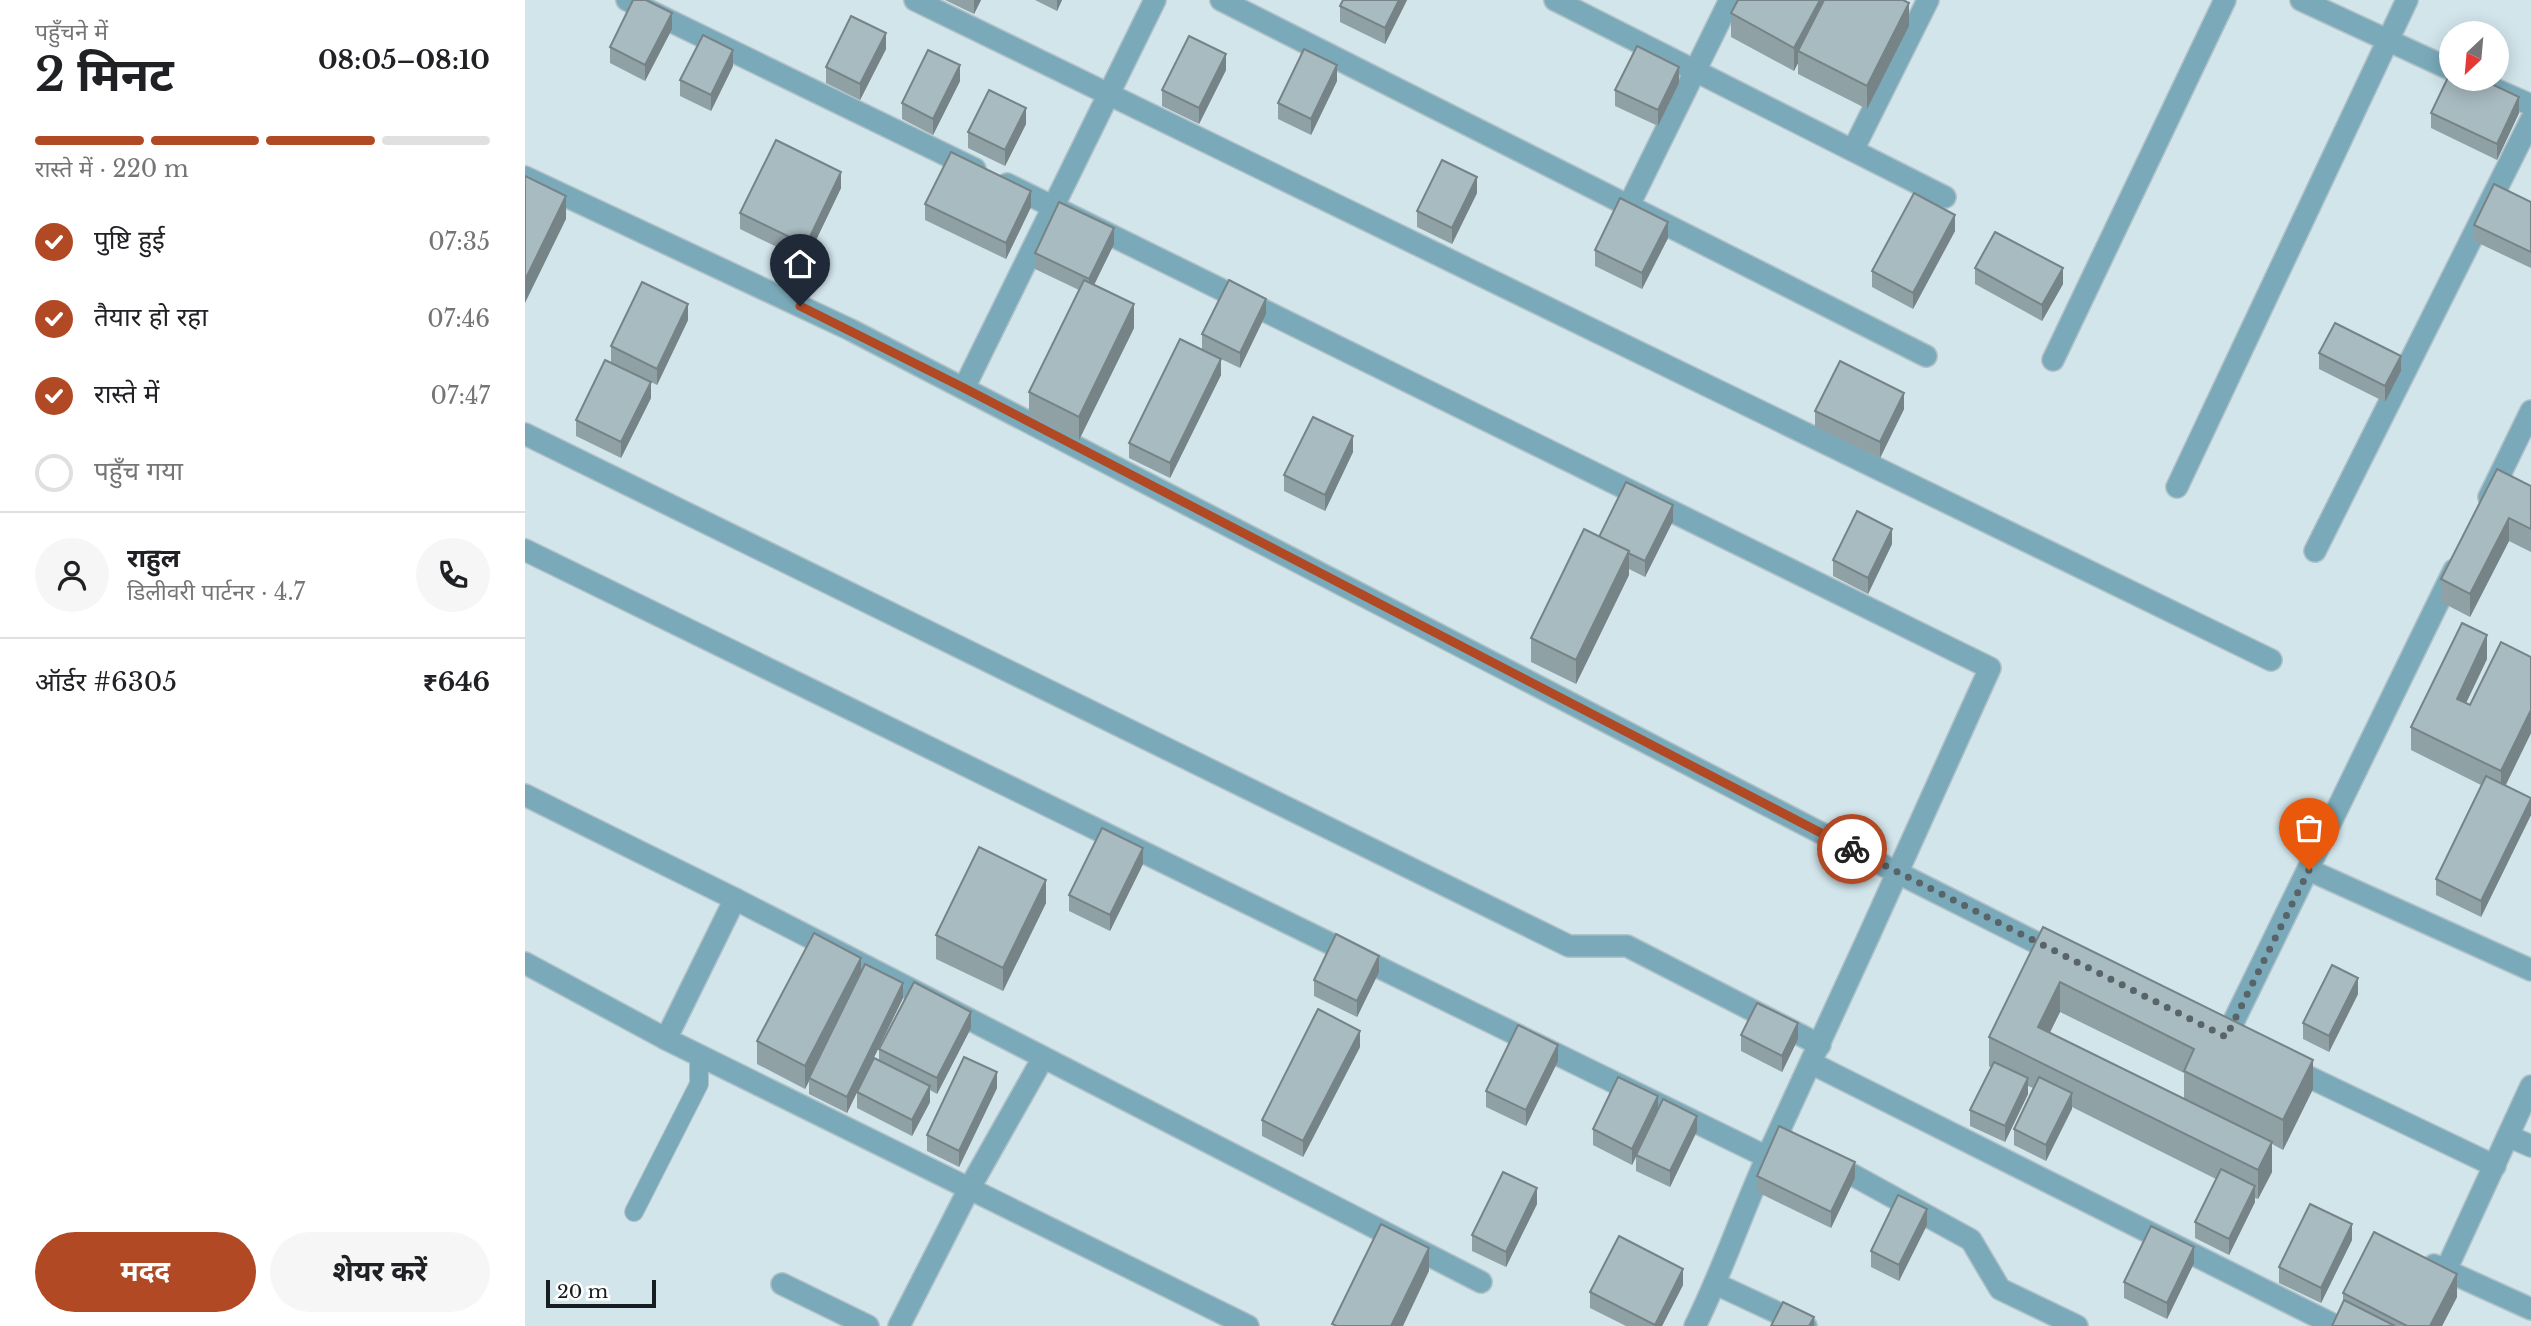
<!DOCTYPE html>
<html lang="hi">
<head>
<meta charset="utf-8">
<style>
  :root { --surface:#fff; --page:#f6f6f6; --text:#202124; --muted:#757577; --line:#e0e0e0; --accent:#b04924 }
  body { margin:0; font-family:"Libre Baskerville","Noto Sans Devanagari",serif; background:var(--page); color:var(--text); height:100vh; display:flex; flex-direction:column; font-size:26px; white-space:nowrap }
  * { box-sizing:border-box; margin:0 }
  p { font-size:23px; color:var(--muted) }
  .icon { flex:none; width:38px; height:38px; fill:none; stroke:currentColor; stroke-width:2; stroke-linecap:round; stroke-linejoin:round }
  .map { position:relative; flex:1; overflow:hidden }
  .sheet { display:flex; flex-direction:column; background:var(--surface); width:525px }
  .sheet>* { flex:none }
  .needle { width:46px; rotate:206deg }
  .buttons { position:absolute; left:1914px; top:21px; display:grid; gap:14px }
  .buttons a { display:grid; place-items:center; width:70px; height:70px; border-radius:50%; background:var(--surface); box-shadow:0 4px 18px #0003; font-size:35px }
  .scale { position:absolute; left:21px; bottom:18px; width:110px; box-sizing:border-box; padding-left:7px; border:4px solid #171e21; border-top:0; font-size:19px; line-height:24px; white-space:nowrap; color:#171e21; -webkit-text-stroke:5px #fff; paint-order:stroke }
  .pin { position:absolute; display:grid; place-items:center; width:60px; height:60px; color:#fff; margin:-72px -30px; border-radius:50% 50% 50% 0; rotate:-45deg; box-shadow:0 0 7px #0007 }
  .pin .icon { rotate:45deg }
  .courier { position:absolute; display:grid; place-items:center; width:70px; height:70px; margin:-35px; border:5px solid #b04924; border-radius:50%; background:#fff; color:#222; box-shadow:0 2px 9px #0007 }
  .headline em { font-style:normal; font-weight:700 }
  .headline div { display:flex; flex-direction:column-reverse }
  .headline { display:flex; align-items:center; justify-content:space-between; height:119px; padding:0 35px }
  h1 { font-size:46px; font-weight:700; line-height:52px }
  .bar { display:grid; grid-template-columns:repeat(4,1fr); gap:10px 7px; align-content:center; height:84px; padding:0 35px }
  .bar i { height:9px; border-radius:5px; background:var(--line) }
  .bar .active { background:var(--accent) }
  .bar p { grid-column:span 4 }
  .line { display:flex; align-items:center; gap:18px; padding:0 35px; border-top:2px solid var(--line) }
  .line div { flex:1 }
  .round { display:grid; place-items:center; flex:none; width:74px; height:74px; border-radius:37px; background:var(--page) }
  ol { padding:0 35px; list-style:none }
  li { display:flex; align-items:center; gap:21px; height:77px }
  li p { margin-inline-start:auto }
  li .icon { padding:7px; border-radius:50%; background:var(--accent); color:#fff; stroke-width:4 }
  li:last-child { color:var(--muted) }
  li i { width:38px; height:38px; border:4px solid var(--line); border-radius:50% }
  .action { display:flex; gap:14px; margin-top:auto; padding:14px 35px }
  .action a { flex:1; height:80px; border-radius:42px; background:var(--accent); color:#fff; font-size:28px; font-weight:700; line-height:80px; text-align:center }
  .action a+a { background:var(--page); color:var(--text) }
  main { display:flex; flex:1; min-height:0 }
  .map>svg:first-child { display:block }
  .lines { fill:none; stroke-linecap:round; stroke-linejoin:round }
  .lane-casing { stroke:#b0c1c7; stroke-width:20 }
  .street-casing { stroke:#b0c1c7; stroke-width:24 }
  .lane { stroke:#7aaaba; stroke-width:18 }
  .street { stroke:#7aaaba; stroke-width:21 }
  .wall { fill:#90a1a6; fill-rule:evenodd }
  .shaded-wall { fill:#768387 }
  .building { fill:#a8bbc1; stroke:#768387; stroke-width:2 }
  .done { stroke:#586468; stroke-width:7; stroke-dasharray:0 12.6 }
  .route { stroke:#b04924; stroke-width:9 }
</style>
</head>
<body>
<main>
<section class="sheet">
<div class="headline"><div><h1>2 मिनट</h1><p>पहुँचने में</p></div><em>08:05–08:10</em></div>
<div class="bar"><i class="active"></i><i class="active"></i><i class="active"></i><i></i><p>रास्ते में · 220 m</p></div>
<ol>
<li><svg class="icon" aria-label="check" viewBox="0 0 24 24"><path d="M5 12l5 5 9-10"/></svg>पुष्टि हुई<p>07:35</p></li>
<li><svg class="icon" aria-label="check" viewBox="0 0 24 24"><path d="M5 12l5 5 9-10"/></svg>तैयार हो रहा<p>07:46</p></li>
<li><svg class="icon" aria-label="check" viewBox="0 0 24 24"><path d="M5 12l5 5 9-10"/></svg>रास्ते में<p>07:47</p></li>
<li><i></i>पहुँच गया</li>
</ol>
<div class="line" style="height:126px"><a class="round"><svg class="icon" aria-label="person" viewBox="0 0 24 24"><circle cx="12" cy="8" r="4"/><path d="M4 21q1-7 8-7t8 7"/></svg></a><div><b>राहुल</b><p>डिलीवरी पार्टनर · 4.7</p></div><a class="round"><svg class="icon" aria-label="phone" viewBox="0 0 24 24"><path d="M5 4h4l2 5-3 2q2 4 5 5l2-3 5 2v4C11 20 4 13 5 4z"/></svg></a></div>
<div class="line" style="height:91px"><div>ऑर्डर #6305</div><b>₹646</b></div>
<div class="action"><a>मदद</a><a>शेयर करें</a></div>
</section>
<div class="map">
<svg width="2006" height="1326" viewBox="0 0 2006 1326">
  <rect width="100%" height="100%" fill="#d1e5eb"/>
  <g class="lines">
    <g class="lane-casing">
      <path id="lane" d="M109 1212 174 1084V1056"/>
    </g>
    <g class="street-casing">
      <g id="street">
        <path d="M102 0 450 169"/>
        <path d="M390 0 1746 660"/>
        <path d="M696 0 1401 356"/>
        <path d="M1030 0 1420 197"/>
        <path d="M1776 0 1927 70"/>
        <path d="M1947 79 2006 105"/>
        <path d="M1328 150 1403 0"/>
        <path d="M0 177 326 330 1373 873 1534 954"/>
        <path d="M482 184 1465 668C1392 831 1318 993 1243 1155 1217 1212 1198 1270 1170 1326"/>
        <path d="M1104 205 1205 0"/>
        <path d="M1528 360 1700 0"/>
        <path d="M439 388 630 0"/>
        <path d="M0 434 1044 946H1102L1295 1045"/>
        <path d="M1652 487 1882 0"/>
        <path d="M1964 497 2006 411"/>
        <path d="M0 550 1242 1157"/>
        <path d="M1790 551 2006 120"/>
        <path d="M0 795 210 899 956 1282"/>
        <path d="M1784 870 2006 970"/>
        <path d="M210 899 141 1039 723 1326"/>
        <path d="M0 963 141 1039"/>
        <path d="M1701 1037 1929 570"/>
        <path d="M1286 1063 1805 1323 1803 1326"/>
        <path d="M1763 1067 1970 1166"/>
        <path d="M1983 1136 2006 1146"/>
        <path d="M1306 1163 1446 1240 1475 1289 1552 1326"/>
        <path d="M1909 1265 2006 1309"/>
        <path d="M1921 1270 2006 1086"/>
        <path d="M257 1284 343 1326"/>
        <path d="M1191 1284 1281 1326"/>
        <path d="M374 1326 444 1189 518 1058"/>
      </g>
    </g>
    <use href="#lane" class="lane"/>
    <use href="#street" class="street"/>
  </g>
  <g class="wall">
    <path d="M420 0H456L449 14Z"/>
    <path d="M510 0H537L532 11Z"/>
    <path d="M882 0 860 44 815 22V6Z"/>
    <path d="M1206 13 1384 26 1342 109 1273 74V63L1269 71 1206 37Z"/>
    <path d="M147 29 120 81 85 63V47Z"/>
    <path d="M361 49 335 100 301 83V67Z"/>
    <path d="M208 66 186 111 155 96V80Z"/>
    <path d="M701 70 674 124 637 106V90Z"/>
    <path d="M435 81 408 135 377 119V103Z"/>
    <path d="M812 81 786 135 753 119V103Z"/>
    <path d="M1154 83 1133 126 1090 106V90Z"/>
    <path d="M1906 113H1994L1972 160 1906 128Z"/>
    <path d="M501 124 480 166 443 148V132Z"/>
    <path d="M316 188 281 261 215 229V213Z"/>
    <path d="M952 193 927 244 892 227V211Z"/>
    <path d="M2006 202V268L1949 241V225Z"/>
    <path d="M400 204 506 207 481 259 400 220Z"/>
    <path d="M1430 231 1388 309 1347 287V271Z"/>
    <path d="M1143 238 1117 289 1070 266V250Z"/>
    <path d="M589 244 569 285 609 328 554 440 504 416V392L554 290 510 269V253Z"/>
    <path d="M1450 268 1538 284 1517 321 1450 284Z"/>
    <path d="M741 314 715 368 696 359V375L645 478 604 458V443L677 350V334Z"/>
    <path d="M163 320 132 385 86 362V346Z"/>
    <path d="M1794 353 1876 371 1860 402 1794 369Z"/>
    <path d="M126 398 96 458 51 436V420Z"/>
    <path d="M1379 409 1355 458 1290 427V411Z"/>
    <path d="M828 452 800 511 759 491V475Z"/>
    <path d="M2006 486V552L1984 541 1945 617 1916 602V579Z"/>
    <path d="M1148 521 1120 577 1104 569V575L1051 684 1006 662V638L1074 537Z"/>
    <path d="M1367 544 1343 594 1308 576V560Z"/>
    <path d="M2006 657V733L1980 785 2006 798V815L1956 917 1911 895V879L1956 785 1886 750V727L1962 659 1941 703 1945 705Z"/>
    <path d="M618 864 585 931 544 911V895Z"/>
    <path d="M521 903 478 991 411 959V935Z"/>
    <path d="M1518 927 1788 1089 1758 1150 1747 1144V1172L1733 1199 1730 1198V1202L1704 1255 1670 1238V1222L1691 1179 1547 1107 1521 1161 1489 1145V1129L1508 1088 1503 1086V1094L1480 1142 1445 1126V1110L1466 1068 1464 1066V1037ZM1535 1012 1659 1073V1099L1524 1033Z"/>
    <path d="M854 972 832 1017 789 996V980Z"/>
    <path d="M336 973 378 998 336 1083 354 1061V1049L446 1028 412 1094 405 1090V1102L387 1136 332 1108V1092L322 1113 284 1094V1081L280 1089 232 1064V1041Z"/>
    <path d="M1833 994 1804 1052 1778 1039V1023Z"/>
    <path d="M1216 1035 1273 1039 1257 1072 1216 1051Z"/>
    <path d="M835 1047 778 1157 737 1136V1120Z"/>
    <path d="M1033 1061 1001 1126 961 1107V1091Z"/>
    <path d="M472 1088 434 1167 402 1151V1135Z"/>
    <path d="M1133 1111 1172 1131 1145 1187 1111 1171V1156L1107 1165 1068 1145V1129Z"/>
    <path d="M1232 1176 1330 1178 1306 1228 1232 1192Z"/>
    <path d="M1012 1204 981 1267 947 1251V1235Z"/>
    <path d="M1402 1225 1374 1281 1346 1267V1251Z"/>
    <path d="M1827 1240 1796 1303 1754 1283V1267Z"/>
    <path d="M1669 1263 1642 1319 1599 1298V1282Z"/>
    <path d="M1158 1285 1137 1326H1101L1065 1308V1292Z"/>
    <path d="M1818 1293 1932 1297 1917 1326H1807L1818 1304Z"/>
  </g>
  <g class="shaded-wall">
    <path d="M449 0H456L449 14Z"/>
    <path d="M532 0H537L532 11Z"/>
    <path d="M874 0H882L860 44V28Z"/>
    <path d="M1295 0H1308L1273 51V63L1269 71V48Z"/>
    <path d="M1384 3V26L1342 109V86Z"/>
    <path d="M147 13V29L120 81V65Z"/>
    <path d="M361 33V49L335 100V84Z"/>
    <path d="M208 50V66L186 111V95Z"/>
    <path d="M701 54V70L674 124V108Z"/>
    <path d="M435 65V81L408 135V119Z"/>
    <path d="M812 65V81L786 135V119Z"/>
    <path d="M1154 67V83L1133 126V110Z"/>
    <path d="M1994 97V113L1972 160V144Z"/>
    <path d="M501 108V124L480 166V150Z"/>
    <path d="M316 172V188L281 261V245Z"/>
    <path d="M952 177V193L927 244V228Z"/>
    <path d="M506 191V207L481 259V243Z"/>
    <path d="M41 196V219L0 303V280Z"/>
    <path d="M1430 215V231L1388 309V293Z"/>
    <path d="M1143 222V238L1117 289V273Z"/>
    <path d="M589 228V244L564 295V279Z"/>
    <path d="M1538 268V284L1517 321V305Z"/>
    <path d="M741 299V314L715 368V353Z"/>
    <path d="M163 304V320L132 385V369Z"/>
    <path d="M609 304V328L554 440V417Z"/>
    <path d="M1876 356V371L1860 402V386Z"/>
    <path d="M696 359V375L645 478V463Z"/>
    <path d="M126 382V398L96 458V442Z"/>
    <path d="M1379 393V409L1355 458V442Z"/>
    <path d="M828 436V452L800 511V495Z"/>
    <path d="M1148 505V521L1120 577V561Z"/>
    <path d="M1984 518V541L1945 617V594Z"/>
    <path d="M1367 529V544L1343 594V578Z"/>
    <path d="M1104 551V575L1051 684V660Z"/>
    <path d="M1962 635V659L1932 722V699Z"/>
    <path d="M2006 710V733L1976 795V771Z"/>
    <path d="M2006 799V815L1956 917V901Z"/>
    <path d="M618 848V864L585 931V915Z"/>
    <path d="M521 880V903L478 991V968Z"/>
    <path d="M854 956V972L832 1017V1001Z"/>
    <path d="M336 958V981L284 1078V1081L280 1089V1066Z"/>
    <path d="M1833 978V994L1804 1052V1036Z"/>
    <path d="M1535 982V1012L1513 1057V1027Z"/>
    <path d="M378 983V998L322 1113V1097Z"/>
    <path d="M446 1012V1028L412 1094V1078Z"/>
    <path d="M1273 1023V1039L1257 1072V1056Z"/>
    <path d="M835 1031V1047L778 1157V1141Z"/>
    <path d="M1033 1045V1061L1001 1126V1110Z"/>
    <path d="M1788 1060V1089L1758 1150V1120Z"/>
    <path d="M472 1072V1088L434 1167V1151Z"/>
    <path d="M1503 1078V1094L1480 1142V1126Z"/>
    <path d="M405 1086V1102L387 1136V1120Z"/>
    <path d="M1547 1093V1109L1521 1161V1145Z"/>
    <path d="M1133 1096V1112L1107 1165V1149Z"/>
    <path d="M1172 1116V1131L1145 1187V1171Z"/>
    <path d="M1747 1142V1172L1733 1199V1170Z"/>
    <path d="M1330 1162V1178L1306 1228V1212Z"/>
    <path d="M1730 1186V1202L1704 1255V1239Z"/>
    <path d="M1012 1188V1204L981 1267V1252Z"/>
    <path d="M1402 1209V1225L1374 1281V1265Z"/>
    <path d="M1827 1224V1240L1796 1303V1288Z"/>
    <path d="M1669 1247V1263L1642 1319V1303Z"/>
    <path d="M904 1248V1271L878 1326H866Z"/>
    <path d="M1158 1269V1285L1137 1326H1130Z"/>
    <path d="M1932 1274V1297L1917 1326H1905Z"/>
    <path d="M1289 1317V1326H1284Z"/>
  </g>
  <g class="building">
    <path d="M108 0H121L147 13 120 65 85 47Z"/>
    <path d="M818 0H874L860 28 815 6Z"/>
    <path d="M1213 0H1295L1269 48 1206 13Z"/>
    <path d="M1299 0H1378L1384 3 1342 86 1273 51Z"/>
    <path d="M326 16 361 33 335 84 301 67Z"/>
    <path d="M178 35 208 50 186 95 155 80Z"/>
    <path d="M664 36 701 54 674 108 637 90Z"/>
    <path d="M1112 46 1154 67 1133 110 1090 90Z"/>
    <path d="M779 49 812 65 786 119 753 103Z"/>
    <path d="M403 50 435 65 408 119 377 103Z"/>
    <path d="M1927 69V79H1956L1994 97 1972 144 1906 113Z"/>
    <path d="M464 90 501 108 480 150 443 132Z"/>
    <path d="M251 140 316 172 281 245 215 213Z"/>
    <path d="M426 152 506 191 481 243 400 204Z"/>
    <path d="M917 160 952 177 927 228 892 211Z"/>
    <path d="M0 176 41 196 0 280Z"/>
    <path d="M1969 184 2006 202V252L1949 225Z"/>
    <path d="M1389 193 1430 215 1388 293 1347 271Z"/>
    <path d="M1095 198 1143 222 1117 273 1070 250Z"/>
    <path d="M534 202 589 228 564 279 510 253Z"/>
    <path d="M1470 232 1538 268 1517 305 1450 268Z"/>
    <path d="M559 280 609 304 554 417 504 392Z"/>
    <path d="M704 280 741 299 715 353 677 334Z"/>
    <path d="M117 282 163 304 132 369 86 346Z"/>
    <path d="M1810 323 1876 356 1860 386 1794 353Z"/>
    <path d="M655 339 696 359 645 463 604 443Z"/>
    <path d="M80 360 126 382 96 442 51 420Z"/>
    <path d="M1315 361 1379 393 1355 442 1290 411Z"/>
    <path d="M788 417 828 436 800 495 759 475Z"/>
    <path d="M1972 469 2006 486V529L1984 518 1945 594 1916 579Z"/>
    <path d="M1101 482 1148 505 1120 561 1103 553 1104 551 1074 537Z"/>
    <path d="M1332 511 1367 529 1343 578 1308 560Z"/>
    <path d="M1059 529 1104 551 1051 660 1006 638Z"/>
    <path d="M1937 623 1962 635 1932 699 1945 705 1976 642 2006 657V710L1976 771 1886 727Z"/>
    <path d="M1961 776 2006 798V799L1956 901 1911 879Z"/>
    <path d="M577 828 618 848 585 915 544 895Z"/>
    <path d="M454 847 521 880 478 968 411 935Z"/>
    <path d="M1518 927 1788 1060 1758 1120 1659 1071 1669 1049 1535 982 1513 1027 1747 1142 1733 1170 1464 1037Z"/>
    <path d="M289 933 336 958 280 1066 232 1041Z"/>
    <path d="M811 934 854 956 832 1001 789 980Z"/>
    <path d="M340 964 378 983 322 1097 284 1078Z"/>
    <path d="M1807 965 1833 978 1804 1036 1778 1023Z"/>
    <path d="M389 982 446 1012 412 1078 354 1049Z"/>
    <path d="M1232 1003 1273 1023 1257 1056 1216 1035Z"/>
    <path d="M793 1009 835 1031 778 1141 737 1120Z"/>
    <path d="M993 1025 1033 1045 1001 1110 961 1091Z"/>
    <path d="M439 1057 472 1072 434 1151 402 1135Z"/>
    <path d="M349 1058 405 1086 387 1120 332 1092Z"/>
    <path d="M1469 1062 1503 1078 1480 1126 1445 1110Z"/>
    <path d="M1093 1077 1133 1096 1107 1149 1068 1129Z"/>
    <path d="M1514 1077 1547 1093 1521 1145 1489 1129Z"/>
    <path d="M1138 1099 1172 1116 1145 1171 1111 1155Z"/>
    <path d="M1254 1126 1330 1162 1306 1212 1232 1176Z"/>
    <path d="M1696 1169 1730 1186 1704 1239 1670 1222Z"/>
    <path d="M978 1172 1012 1188 981 1252 947 1235Z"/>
    <path d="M1373 1195 1402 1209 1374 1265 1346 1251Z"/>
    <path d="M1785 1204 1827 1224 1796 1288 1754 1267Z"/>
    <path d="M856 1224 904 1248 866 1326H812L807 1324Z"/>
    <path d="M1626 1226 1669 1247 1642 1303 1599 1282Z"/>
    <path d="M1849 1232 1932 1274 1905 1326H1882L1818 1293Z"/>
    <path d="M1094 1236 1158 1269 1130 1325 1065 1292Z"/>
    <path d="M1819 1300 1870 1326H1807Z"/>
    <path d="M1258 1302 1289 1317 1284 1326H1246Z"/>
  </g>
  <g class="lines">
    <path class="done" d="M1327 849 1701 1037 1784 870"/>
    <path class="route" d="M275 306 439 388 1327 849"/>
  </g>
</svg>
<div class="buttons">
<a><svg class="needle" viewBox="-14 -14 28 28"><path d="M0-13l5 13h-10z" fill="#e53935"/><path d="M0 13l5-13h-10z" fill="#757577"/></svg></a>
</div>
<div class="scale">20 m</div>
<div class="pin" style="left:1784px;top:870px;background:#ea580c"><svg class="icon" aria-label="bag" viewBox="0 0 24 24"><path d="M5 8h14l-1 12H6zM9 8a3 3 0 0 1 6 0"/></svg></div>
<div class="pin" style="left:275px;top:306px;background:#1f2937"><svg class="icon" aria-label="home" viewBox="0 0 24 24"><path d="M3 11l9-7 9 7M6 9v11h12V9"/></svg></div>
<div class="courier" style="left:1327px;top:849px"><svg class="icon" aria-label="bike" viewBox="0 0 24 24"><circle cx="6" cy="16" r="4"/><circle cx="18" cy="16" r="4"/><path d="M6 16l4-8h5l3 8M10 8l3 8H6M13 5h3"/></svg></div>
</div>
</main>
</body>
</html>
